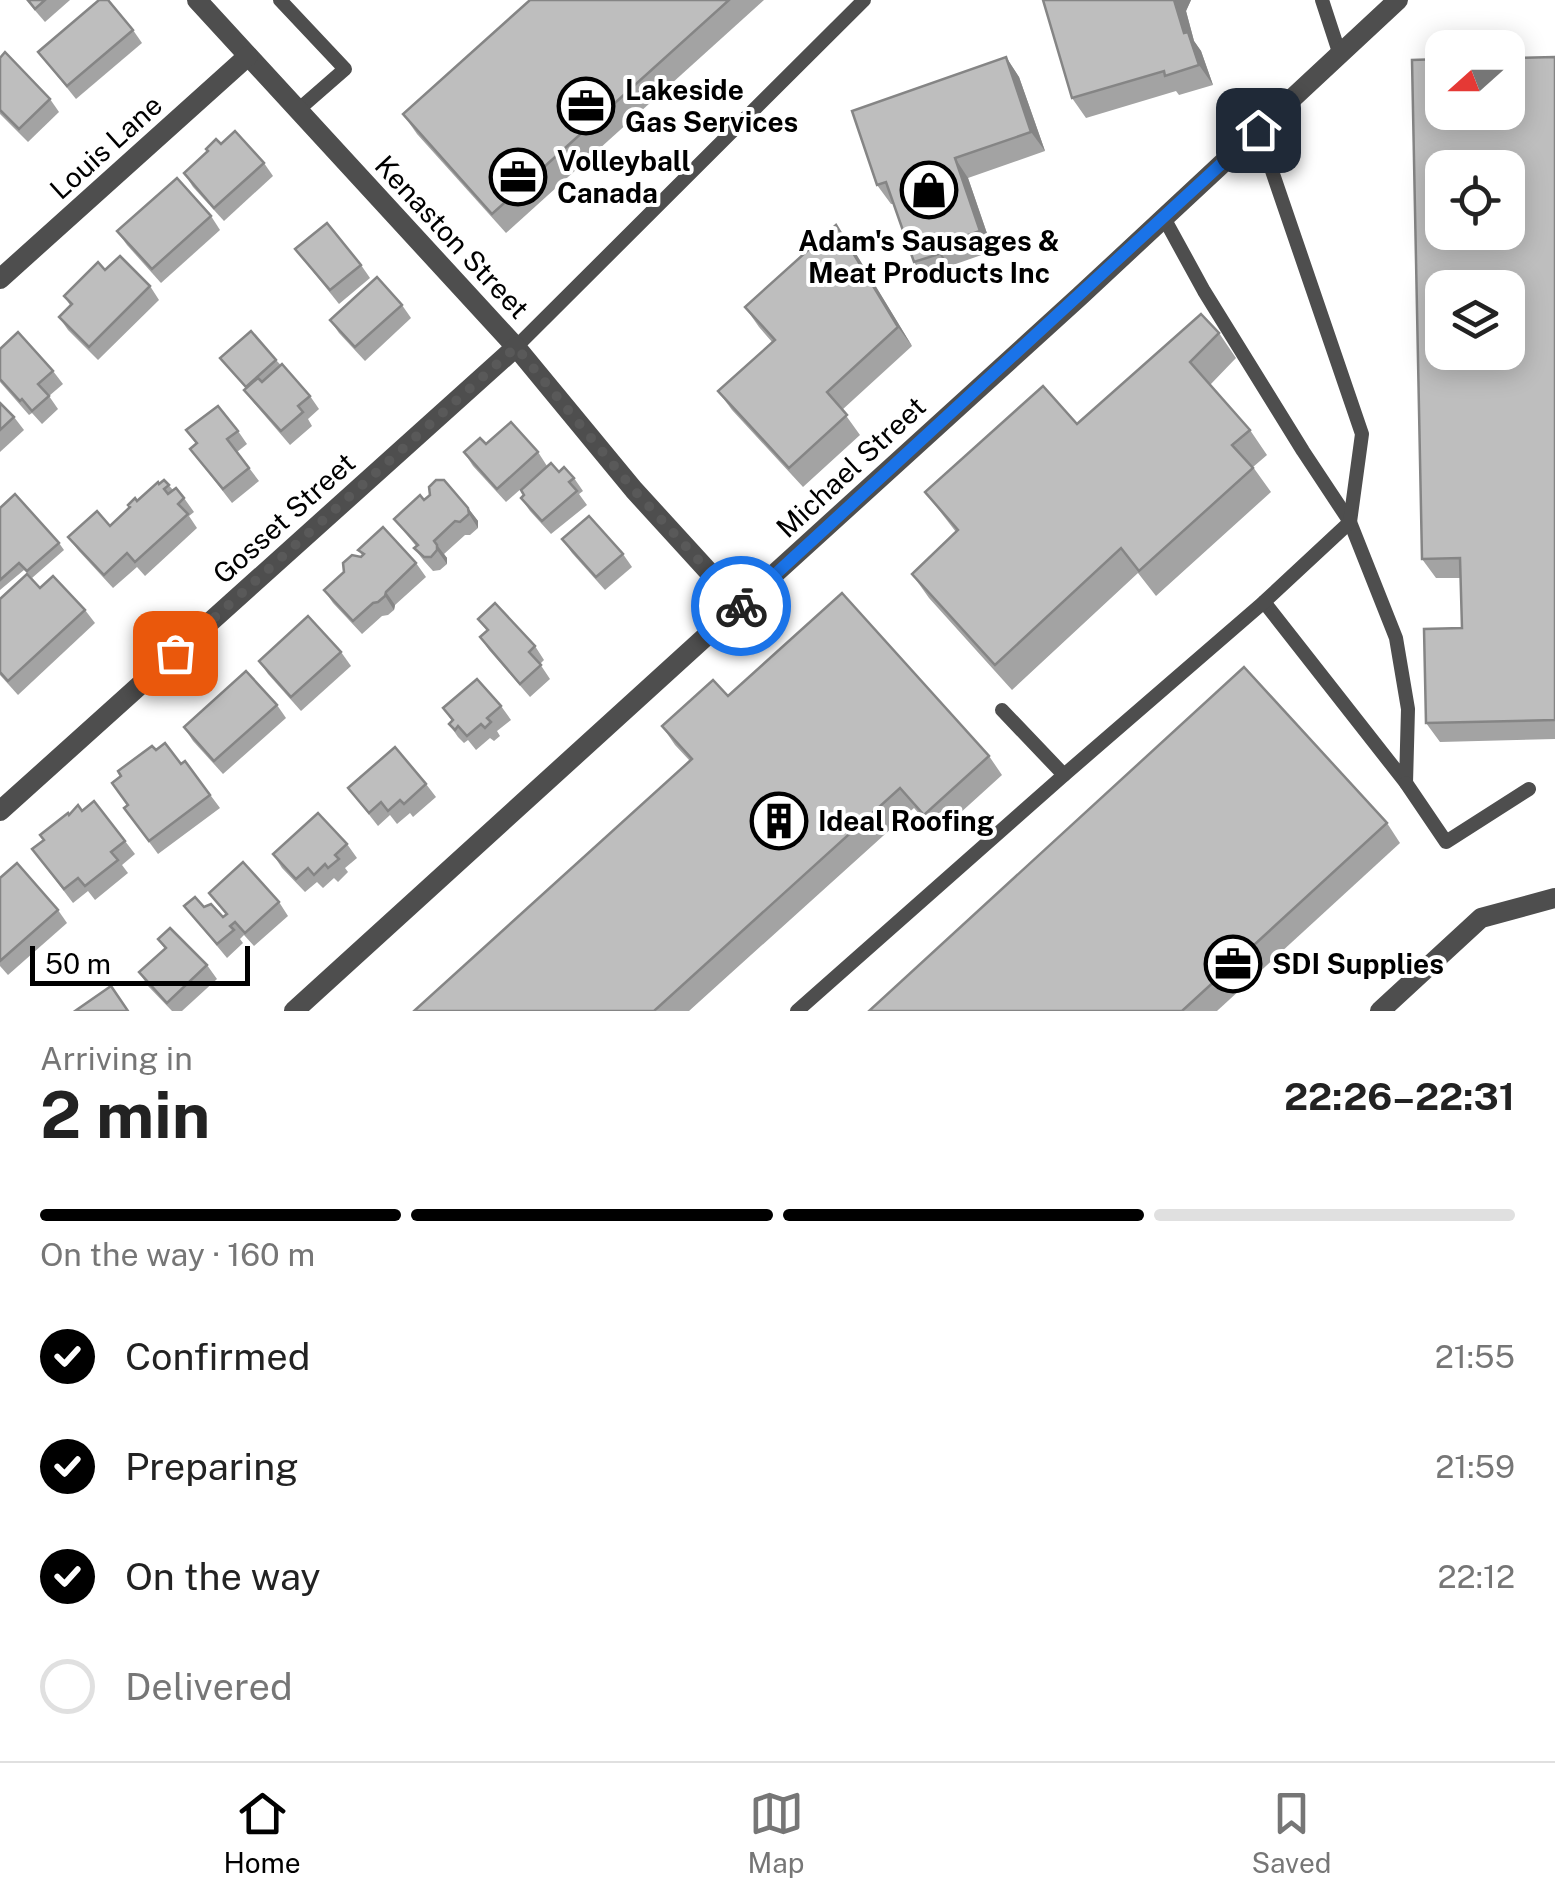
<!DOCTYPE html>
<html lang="en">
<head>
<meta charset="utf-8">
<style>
  :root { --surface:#fff; --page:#f6f6f6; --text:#222; --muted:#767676; --line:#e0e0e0; --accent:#000 }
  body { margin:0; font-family:"Public Sans",sans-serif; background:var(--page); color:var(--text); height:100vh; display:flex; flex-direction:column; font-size:38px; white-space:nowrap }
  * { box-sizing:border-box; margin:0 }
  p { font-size:32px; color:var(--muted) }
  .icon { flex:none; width:55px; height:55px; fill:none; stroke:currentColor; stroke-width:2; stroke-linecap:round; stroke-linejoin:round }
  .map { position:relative; height:1011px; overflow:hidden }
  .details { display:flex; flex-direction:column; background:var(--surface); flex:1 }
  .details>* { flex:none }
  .needle { width:65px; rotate:249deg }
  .fabs { position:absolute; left:1425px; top:30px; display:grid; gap:20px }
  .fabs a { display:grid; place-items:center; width:100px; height:100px; border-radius:20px; background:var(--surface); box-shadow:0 5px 25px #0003; font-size:50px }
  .scale { position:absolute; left:30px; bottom:25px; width:220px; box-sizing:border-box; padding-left:10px; border:5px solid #000; border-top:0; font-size:28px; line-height:35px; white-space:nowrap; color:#000; -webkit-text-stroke:8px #fff; paint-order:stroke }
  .pin { position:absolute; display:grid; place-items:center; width:85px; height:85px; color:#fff; margin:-42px; border-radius:20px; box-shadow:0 5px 15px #0006 }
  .courier { position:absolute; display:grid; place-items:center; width:100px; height:100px; margin:-50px; border:8px solid #1a73e8; border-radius:50%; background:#fff; color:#222; box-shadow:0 2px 12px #0007 }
  .headline em { font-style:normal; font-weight:700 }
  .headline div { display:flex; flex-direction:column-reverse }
  .headline { display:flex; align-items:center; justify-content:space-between; height:170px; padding:0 40px }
  h1 { font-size:65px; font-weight:700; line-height:75px }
  .bar { display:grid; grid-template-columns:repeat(4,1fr); gap:15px 10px; align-content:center; height:120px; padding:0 40px }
  .bar i { height:12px; border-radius:8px; background:var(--line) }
  .bar .active { background:var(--accent) }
  .bar p { grid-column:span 4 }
  ol { padding:0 40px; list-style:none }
  li { display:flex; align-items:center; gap:30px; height:110px }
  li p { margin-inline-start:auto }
  li .icon { padding:10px; border-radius:50%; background:var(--accent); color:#fff; stroke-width:4 }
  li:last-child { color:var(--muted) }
  li i { width:55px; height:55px; border:5px solid var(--line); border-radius:50% }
  .menu { display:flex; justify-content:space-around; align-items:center; height:140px; border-top:2px solid var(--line); background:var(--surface); font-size:28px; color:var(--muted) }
  .menu a { display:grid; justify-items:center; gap:5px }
  .menu .active { color:var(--accent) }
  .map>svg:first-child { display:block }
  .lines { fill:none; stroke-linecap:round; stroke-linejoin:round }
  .lane { stroke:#4e4e4e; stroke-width:14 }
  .street { stroke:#4e4e4e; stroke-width:20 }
  .wall { fill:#a3a3a3 }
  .shaded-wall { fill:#858585 }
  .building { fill:#bebebe; stroke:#858585; stroke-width:2.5; fill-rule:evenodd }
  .done { stroke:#595959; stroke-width:10; stroke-dasharray:0 18 }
  .route { stroke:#1a73e8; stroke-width:12 }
  .labels { text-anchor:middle; stroke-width:8; stroke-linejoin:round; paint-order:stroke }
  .poi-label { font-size:28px; font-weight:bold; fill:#000; stroke:#fff; text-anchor:start }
  .street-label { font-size:28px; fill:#000; stroke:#fff }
</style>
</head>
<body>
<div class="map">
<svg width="1555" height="1011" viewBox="0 0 1555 1011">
  <rect width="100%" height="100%" fill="#fff"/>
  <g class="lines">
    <g class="lane">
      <path d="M280 0 345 69 298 110"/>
      <path d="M1322 0 1339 52"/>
      <path d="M1164 218 1204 291 1303 451 1350 522 1396 638 1408 709 1406 783 1264 602"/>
      <path d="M516 347 864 0"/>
      <path d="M1002 710 1064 775"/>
      <path d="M1406 783 1446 842 1529 789"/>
      <path d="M797 1011 1064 775 1264 602 1350 522 1362 434 1258 130"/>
    </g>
    <g class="street">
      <path d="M197 0 516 347 634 490 740 606"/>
      <path d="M0 279 248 56"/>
      <path d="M0 811 516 347"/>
      <path d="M294 1011 1080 296 1398 0"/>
      <path d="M1380 1011 1481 918 1555 898"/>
    </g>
  </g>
  <g class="wall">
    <path d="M26 0H70L45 22Z"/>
    <path d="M530 0H764L506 233 417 134 403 114Z"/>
    <path d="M1043 0H1191L1186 11 1194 41 1201 51 1213 85 1179 95 1176 91 1086 118 1072 98Z"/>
    <path d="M133 30 142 43 76 99 38 52Z"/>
    <path d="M1006 57 1019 77 1045 151 968 178 993 251 950 266 953 273 927 282 914 262 893 204H891L877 185Z"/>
    <path d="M1555 57V739L1440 742 1426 723 1462 628 1460 578H1436L1422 559Z"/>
    <path d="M0 58 50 99 59 112 28 142 0 114Z"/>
    <path d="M221 144 264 163 273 176 224 221 193 187 184 173Z"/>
    <path d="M211 216 220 230 161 283 127 245 117 231Z"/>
    <path d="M850 244 912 346 842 410 860 435 803 487 732 410 718 391 772 342 759 327 745 307Z"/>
    <path d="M295 249 361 265 370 278 339 304Z"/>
    <path d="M105 270 150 286 159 300 98 360 68 330 59 317 70 305 64 296Z"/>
    <path d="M402 305 411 318 365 361 339 333 330 320Z"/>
    <path d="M1219 333 1236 358 1210 385 1250 430 1267 455 1253 467 1271 492 1156 596 1138 573 1012 690 929 598 912 574 956 532 925 492 1077 424Z"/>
    <path d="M0 349 53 371 63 384 49 396 58 409 42 424 32 413 29 415 0 382Z"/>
    <path d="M220 358 276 360 310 396 319 409 308 419 312 426 290 445 254 403 244 390 246 388Z"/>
    <path d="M0 403 14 417 24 430 0 452Z"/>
    <path d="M186 430 238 431 247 444 237 452 259 481 232 503 190 449 196 444Z"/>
    <path d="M486 444 538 452 547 466 506 502 473 466 464 452Z"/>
    <path d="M559 472 574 478 583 491 579 494 587 505 551 534 530 511 521 498Z"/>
    <path d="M164 480 173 490 184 498 194 512 189 516 197 528 145 576 137 567 113 588 78 550 68 537 110 526 137 501Z"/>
    <path d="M424 500 468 508 478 521V528L470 535H465L444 554 447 558V564L440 570 433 571 424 561 414 548 416 546 394 519Z"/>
    <path d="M0 508 59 543 64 550 32 578 24 570 0 590Z"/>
    <path d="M562 539 623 554 632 567 605 590 572 553Z"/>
    <path d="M358 550 416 563 426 577 395 605 394 610 388 615 382 616 362 634 333 603 324 590 362 555Z"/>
    <path d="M40 588 85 610 95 623 18 695 0 675V599Z"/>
    <path d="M478 619 535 646 544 660 540 664 550 679 530 697 489 650 480 637 487 631Z"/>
    <path d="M341 652 351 666 301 711 268 674 259 661Z"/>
    <path d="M728 696 989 756 1002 775 937 834 914 808 689 1011H414L690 761 675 745 662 726Z"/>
    <path d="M277 705 286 718 223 774 193 741 184 727Z"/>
    <path d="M501 706 511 720 497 731 500 736 494 741 490 738 476 750 468 740 464 743 458 737 449 724 452 721 443 708Z"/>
    <path d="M156 750 181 764 185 761 220 808 158 854 124 808 127 805Z"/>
    <path d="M426 784 436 797 413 817 410 813 397 824 390 815 378 826 348 788Z"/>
    <path d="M82 811 125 841 135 854 122 865 128 873 95 900 88 891 73 903 32 849Z"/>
    <path d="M1387 823 1400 843 1217 1011H869Z"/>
    <path d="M347 844 357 858 345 868 348 872 338 882 334 878 323 888 317 882 305 892 282 868 273 854Z"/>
    <path d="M0 878 58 910 67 923 8 975 0 966Z"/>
    <path d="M209 893 279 902 288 916 254 946 244 935 240 939 243 943 227 958 184 906 204 907 223 917 226 915Z"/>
    <path d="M158 939 207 965 217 979 182 1011H172L148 986 139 972 165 949Z"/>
  </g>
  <g class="shaded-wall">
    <path d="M1174 0H1191L1186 11 1194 41 1201 51 1213 85 1199 65 1184 33Z"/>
    <path d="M1006 57 1019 77 1045 151 1031 132Z"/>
    <path d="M955 158 968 178 993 251 980 231Z"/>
    <path d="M836 225 850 244 912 346 898 327Z"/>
    <path d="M936 246 950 266 953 273 939 254Z"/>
    <path d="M468 508 478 521V528L469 514Z"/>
    <path d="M437 545 447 558V564L437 550Z"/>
    <path d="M386 592 395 605 394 610 385 596Z"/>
  </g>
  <g class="building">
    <path d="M28 0H45L35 9Z"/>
    <path d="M99 0H108L133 30 67 86 38 52Z"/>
    <path d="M530 0H729L492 214 403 114Z"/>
    <path d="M1043 0H1174L1184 33 1188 32 1199 65 1165 76 1164 71 1072 98Z"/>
    <path d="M5 52 50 99 19 129 0 110V58Z"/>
    <path d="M1006 57 1031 132 955 158 980 231 936 246 939 254 914 262 886 182 877 185 852 111Z"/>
    <path d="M1555 57V720L1426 723 1424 629 1462 628 1460 558 1422 559 1412 60 1442 59V112H1508V58ZM1442 168H1508V232H1442ZM1442 288H1508V352H1442Z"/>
    <path d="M235 131 264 163 214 208 184 173 208 151 206 149 216 139 221 144Z"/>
    <path d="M177 178 211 216 152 269 117 231Z"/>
    <path d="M327 223 361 265 330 290 295 249Z"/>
    <path d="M836 225 898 327 827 392 847 415 789 468 718 391 775 340 745 307Z"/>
    <path d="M120 256 150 286 89 347 59 317 72 304 64 296 98 262 105 270Z"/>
    <path d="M377 277 402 305 355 347 330 320Z"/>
    <path d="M1201 314 1219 333 1190 362 1250 430 1232 445 1253 468 1139 571 1121 548 995 665 912 574 958 530 925 492 1043 386 1077 424Z"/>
    <path d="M251 331 276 360 246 387 220 358Z"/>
    <path d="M18 332 53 371 38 384 49 396 32 411 22 399 20 401 0 379V349Z"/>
    <path d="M282 364 310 396 298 406 303 412 281 431 244 390 258 378 262 382Z"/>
    <path d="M0 403 14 417 0 430Z"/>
    <path d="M218 406 238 431 227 439 249 468 223 489 190 449 197 443 186 430Z"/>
    <path d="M511 422 538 452 497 489 464 452 480 438 486 444Z"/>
    <path d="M551 463 559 472 564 467 574 478 569 482 577 491 542 521 521 498 524 495 521 490Z"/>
    <path d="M164 480 169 485 164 489 168 494 176 488 184 498 178 504 188 514 135 562 127 553 104 575 68 537 97 511 110 526 130 507 128 505 135 498 137 501 158 482 159 484Z"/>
    <path d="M436 480H444L468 508 469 514 460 522 455 521 434 541 437 545V550L431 557H424L414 548 418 545 394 519 420 495 424 500 430 495 429 487Z"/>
    <path d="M15 494 59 543 27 571 19 563 0 580V508Z"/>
    <path d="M589 516 623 554 596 577 562 539Z"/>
    <path d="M383 527 416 563 386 592 385 596 378 602 373 603 353 621 324 590 344 572 343 563 352 555 361 557 364 554 358 550Z"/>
    <path d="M27 574 40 588 53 576 85 610 8 681 0 672V599Z"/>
    <path d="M842 593 989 756 924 815 900 788 654 1011H414L692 759 662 726 713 680 728 696Z"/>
    <path d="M495 603 535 646 529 652 541 665 520 684 480 637 488 630 478 619Z"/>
    <path d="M308 616 341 652 291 697 259 661Z"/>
    <path d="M1244 667 1387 823 1182 1011H869Z"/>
    <path d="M246 671 277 705 214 761 184 727Z"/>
    <path d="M477 679 501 706 487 718 491 722 485 728 481 724 467 736 458 726 455 730 449 724 453 720 443 708Z"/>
    <path d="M165 743 181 764 185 761 210 795 149 841 124 808 128 805 112 783 121 776 118 771 152 746 156 750Z"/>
    <path d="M395 747 426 784 404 804 400 800 388 811 381 802 369 813 348 788Z"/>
    <path d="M94 801 125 841 111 852 118 860 85 886 78 878 64 889 32 849 44 840 40 835 68 813 69 815 78 805 82 811Z"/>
    <path d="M318 813 347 844 335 855 339 859 328 868 325 864 314 875 308 868 296 879 273 854Z"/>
    <path d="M243 862 279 902 245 933 235 922 230 926 234 930 217 944 184 906 195 897 204 907 211 904 223 917 227 914 209 893Z"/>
    <path d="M17 863 58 910 0 961V878Z"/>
    <path d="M170 928 207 965 167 1003 139 972 166 948 158 939Z"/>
    <path d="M111 986 128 1011H75Z"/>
  </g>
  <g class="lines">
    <path class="done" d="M175 653 516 347 634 490 741 606"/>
    <path class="route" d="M741 606 1258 130"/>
  </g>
  <defs>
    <g id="office-ring" transform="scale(2.875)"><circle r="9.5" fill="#fff" stroke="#000" stroke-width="1.5"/><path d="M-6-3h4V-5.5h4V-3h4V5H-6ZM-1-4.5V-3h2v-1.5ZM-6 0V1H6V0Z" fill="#000"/></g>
    <g id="shop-ring" transform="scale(2.875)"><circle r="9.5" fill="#fff" stroke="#000" stroke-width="1.5"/><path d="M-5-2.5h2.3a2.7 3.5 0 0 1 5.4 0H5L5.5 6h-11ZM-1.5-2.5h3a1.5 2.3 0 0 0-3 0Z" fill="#000"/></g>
    <g id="building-ring" transform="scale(2.875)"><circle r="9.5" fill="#fff" stroke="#000" stroke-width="1.5"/><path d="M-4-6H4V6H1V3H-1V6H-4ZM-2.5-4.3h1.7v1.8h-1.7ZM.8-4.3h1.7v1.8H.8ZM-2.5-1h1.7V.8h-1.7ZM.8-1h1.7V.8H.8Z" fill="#000"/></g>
  </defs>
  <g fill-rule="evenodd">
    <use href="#office-ring" x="586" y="106"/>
    <use href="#office-ring" x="518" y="177"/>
    <use href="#shop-ring" x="929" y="190"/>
    <use href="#building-ring" x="779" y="821"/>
    <use href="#office-ring" x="1233" y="964"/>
  </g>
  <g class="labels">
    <g class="poi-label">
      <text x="625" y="100">Lakeside<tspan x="625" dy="32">Gas Services</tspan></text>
      <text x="557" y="171">Volleyball<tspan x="557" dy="32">Canada</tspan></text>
      <text x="929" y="251" text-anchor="middle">Adam's Sausages &amp;<tspan x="929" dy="32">Meat Products Inc</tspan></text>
      <text x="818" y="831">Ideal Roofing</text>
      <text x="1272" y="974">SDI Supplies</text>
    </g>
    <g class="street-label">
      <text transform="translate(106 147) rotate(-42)" y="10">Louis Lane</text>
      <text transform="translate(452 237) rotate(47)" y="10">Kenaston Street</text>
      <text transform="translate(851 467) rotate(-43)" y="10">Michael Street</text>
      <text transform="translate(284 518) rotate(-42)" y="10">Gosset Street</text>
    </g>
  </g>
</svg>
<div class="fabs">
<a><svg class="needle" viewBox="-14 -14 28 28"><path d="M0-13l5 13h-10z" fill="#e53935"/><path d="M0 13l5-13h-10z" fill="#767676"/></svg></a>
<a><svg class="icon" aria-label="locate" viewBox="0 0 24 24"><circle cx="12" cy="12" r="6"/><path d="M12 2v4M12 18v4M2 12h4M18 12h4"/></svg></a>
<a><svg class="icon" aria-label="layers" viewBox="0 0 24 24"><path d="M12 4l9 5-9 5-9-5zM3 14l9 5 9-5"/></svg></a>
</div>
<div class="scale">50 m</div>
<div class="pin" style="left:175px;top:653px;background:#ea580c"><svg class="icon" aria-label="bag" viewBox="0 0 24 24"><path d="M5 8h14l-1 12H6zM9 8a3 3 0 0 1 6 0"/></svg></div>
<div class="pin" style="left:1258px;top:130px;background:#1f2937"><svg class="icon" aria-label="home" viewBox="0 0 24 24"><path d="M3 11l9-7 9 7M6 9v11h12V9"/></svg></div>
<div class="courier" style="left:741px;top:606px"><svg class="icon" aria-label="bike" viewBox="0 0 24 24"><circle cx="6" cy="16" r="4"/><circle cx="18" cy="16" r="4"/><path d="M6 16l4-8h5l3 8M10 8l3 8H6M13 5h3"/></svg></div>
</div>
<section class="details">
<div class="headline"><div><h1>2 min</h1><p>Arriving in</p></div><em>22:26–22:31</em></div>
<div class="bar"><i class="active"></i><i class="active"></i><i class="active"></i><i></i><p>On the way · 160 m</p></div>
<ol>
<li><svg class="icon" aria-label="check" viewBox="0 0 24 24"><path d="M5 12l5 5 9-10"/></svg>Confirmed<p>21:55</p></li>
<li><svg class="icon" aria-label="check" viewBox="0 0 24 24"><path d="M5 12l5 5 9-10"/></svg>Preparing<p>21:59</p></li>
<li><svg class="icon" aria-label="check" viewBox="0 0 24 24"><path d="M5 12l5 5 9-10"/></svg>On the way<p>22:12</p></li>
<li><i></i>Delivered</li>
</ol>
</section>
<nav class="menu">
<a class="active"><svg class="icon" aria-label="home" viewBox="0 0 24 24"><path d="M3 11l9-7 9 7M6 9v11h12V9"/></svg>Home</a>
<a><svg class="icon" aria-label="map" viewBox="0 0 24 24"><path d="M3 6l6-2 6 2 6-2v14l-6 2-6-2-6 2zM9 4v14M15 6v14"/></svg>Map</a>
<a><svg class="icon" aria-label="saved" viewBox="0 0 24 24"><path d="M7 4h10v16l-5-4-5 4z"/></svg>Saved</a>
</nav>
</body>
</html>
